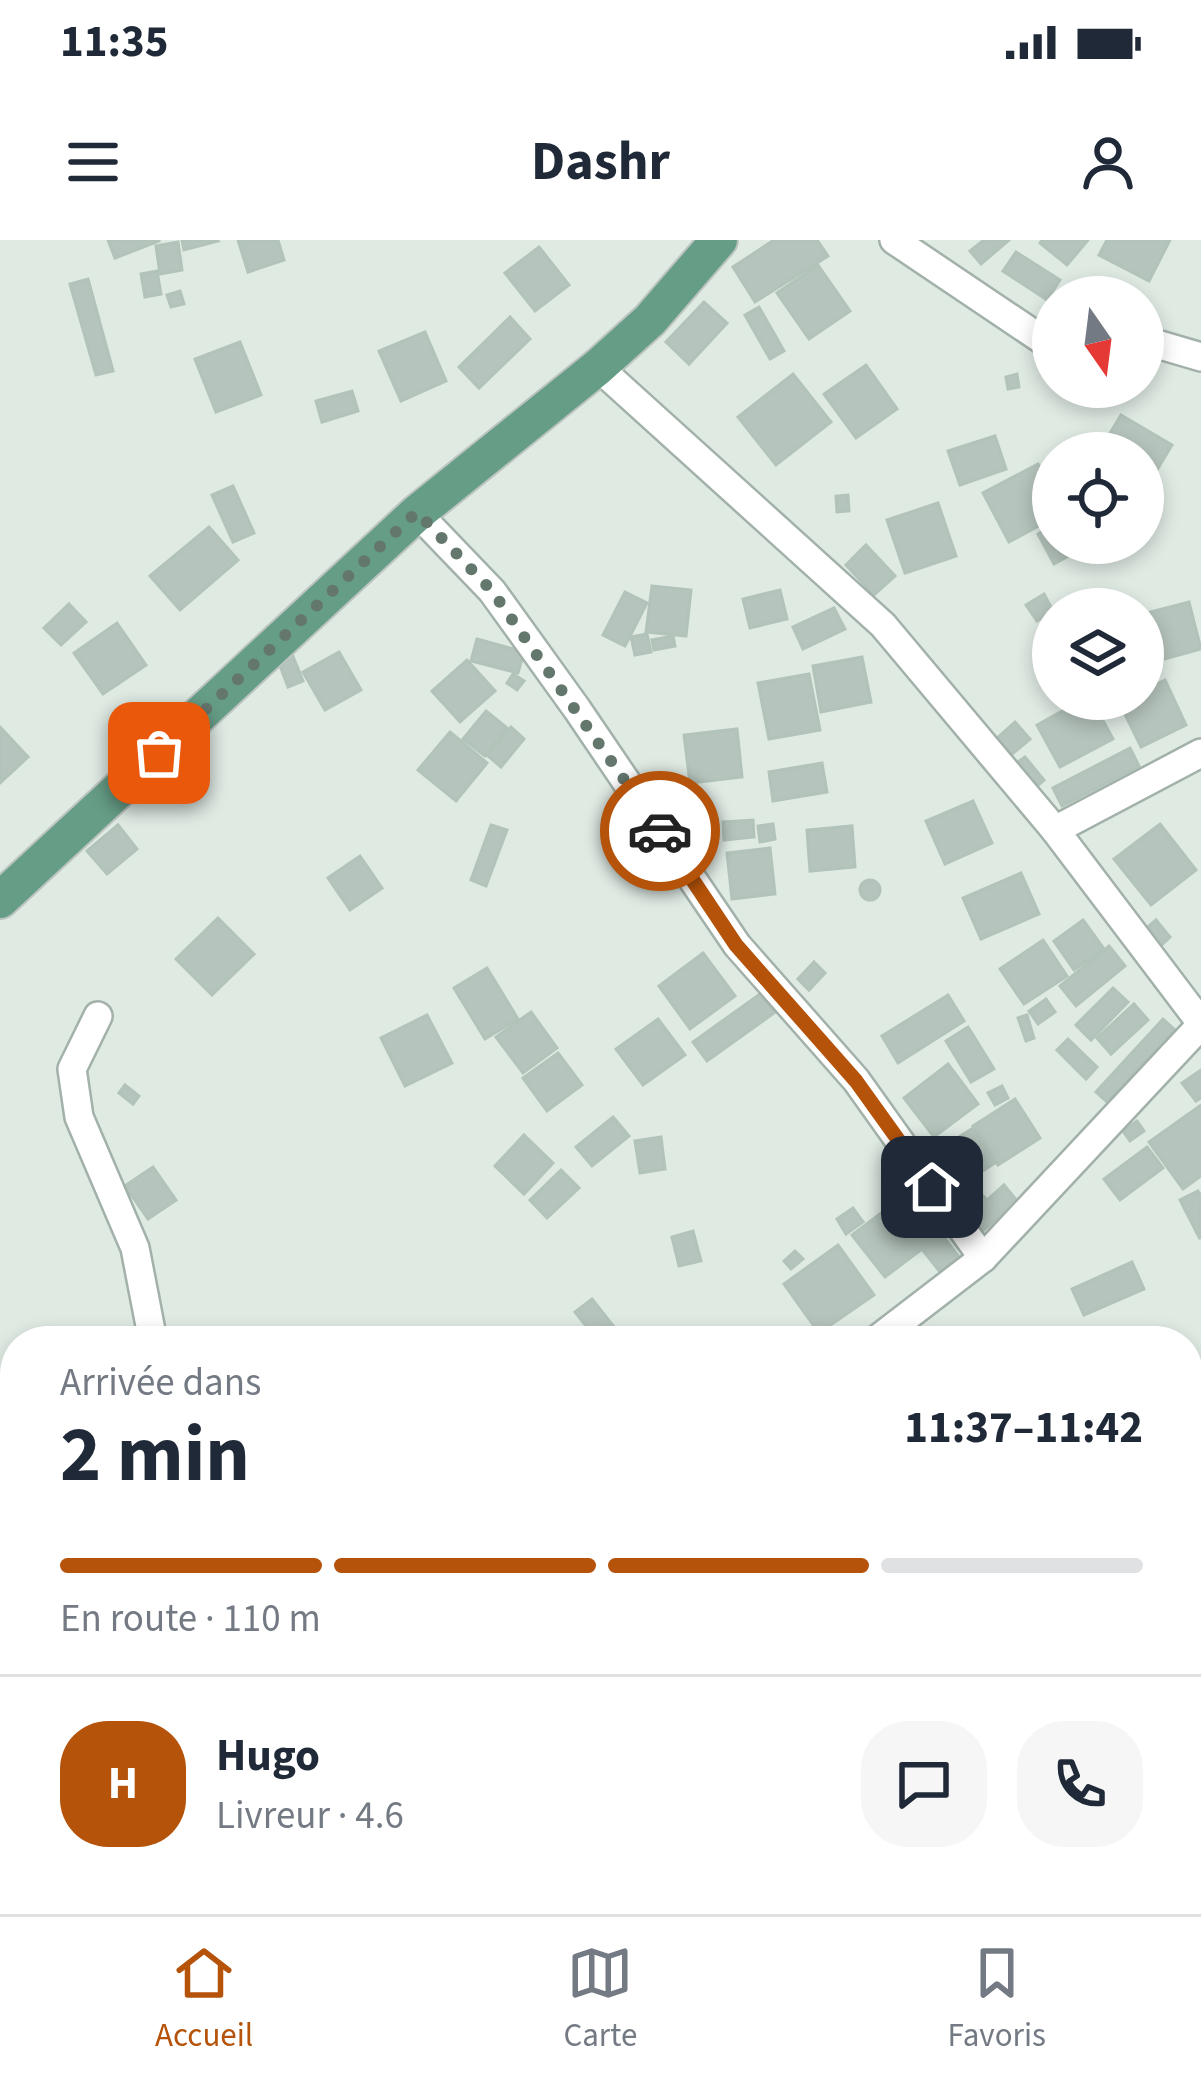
<!DOCTYPE html>
<html lang="fr">
<head>
<meta charset="utf-8">
<style>
  :root { --surface:#fff; --page:#f6f6f7; --text:#1f2937; --muted:#747a83; --line:#e0e1e3; --accent:#b45309 }
  body { margin:0; font-family:"Source Sans 3",sans-serif; background:var(--page); color:var(--text); height:100vh; display:flex; flex-direction:column; font-size:45px; white-space:nowrap }
  * { box-sizing:border-box; margin:0 }
  p { font-size:39px; color:var(--muted) }
  .icon { flex:none; width:66px; height:66px; fill:none; stroke:currentColor; stroke-width:2; stroke-linecap:round; stroke-linejoin:round }
  .map { position:relative; flex:1; overflow:hidden }
  .details { position:absolute; left:0px; top:1086px; width:1203px; height:588px; display:flex; flex-direction:column; background:var(--surface); border-radius:48px 48px 0 0; box-shadow:0 6px 18px #0003 }
  .details>* { flex:none }
  .needle { width:78px; rotate:166deg }
  .tools { position:absolute; left:1032px; top:36px; display:grid; gap:24px }
  .tools a { display:grid; place-items:center; width:132px; height:132px; border-radius:50%; background:var(--surface); box-shadow:0 6px 18px #0003; font-size:60px }
  .pin { position:absolute; display:grid; place-items:center; width:102px; height:102px; color:#fff; margin:-51px; border-radius:24px; box-shadow:0 6px 18px #0006 }
  .courier { position:absolute; display:grid; place-items:center; width:120px; height:120px; margin:-60px; border:9px solid #b45309; border-radius:50%; background:#fff; color:#222; box-shadow:0 3px 15px #0007 }
  .head em { font-style:normal; font-weight:700 }
  .head div { display:flex; flex-direction:column-reverse }
  .head { display:flex; align-items:center; justify-content:space-between; height:204px; padding:0 60px }
  h1 { font-size:78px; font-weight:700; line-height:90px }
  .bar { display:grid; grid-template-columns:repeat(4,1fr); gap:18px 12px; align-content:center; height:144px; padding:0 60px }
  .bar i { height:15px; border-radius:9px; background:var(--line) }
  .bar .on { background:var(--accent) }
  .bar p { grid-column:span 4 }
  .line { display:flex; align-items:center; gap:30px; padding:0 60px; border-top:3px solid var(--line) }
  .line div { flex:1 }
  .round { display:grid; place-items:center; flex:none; width:126px; height:126px; border-radius:48px; background:var(--page) }
  .status { display:flex; justify-content:space-between; align-items:center; height:84px; padding:0 60px; background:var(--surface); direction:ltr }
  .status svg { height:33px; fill:currentColor }
  header { display:flex; justify-content:space-between; align-items:center; height:156px; padding:0 60px; background:var(--surface); font-size:54px; font-weight:700 }
  .dock { display:flex; justify-content:space-around; align-items:center; height:168px; border-top:3px solid var(--line); background:var(--surface); font-size:33px; color:var(--muted) }
  .dock a { display:grid; justify-items:center; gap:6px }
  .dock .on { color:var(--accent) }
  .map>svg:first-child { display:block }
  .building { fill:#b5c4bc; stroke:#b2c3b9; stroke-width:3 }
  .lines { fill:none; stroke-linecap:round; stroke-linejoin:round }
  .street-casing { stroke:#a2b1a9; stroke-width:32 }
  .primary-casing { stroke:#bcc4c0; stroke-width:40 }
  .street { stroke:#fff; stroke-width:27 }
  .primary { stroke:#669d86; stroke-width:36 }
  .done { stroke:#64776d; stroke-width:12; stroke-dasharray:0 21.6 }
  .route { stroke:#b45309; stroke-width:15 }
</style>
</head>
<body>
<div class="status"><b>11:35</b><svg viewBox="0 0 49 12"><path d="M0 12V9h3v3zM5 12V6h3v6zM10 12V3h3v9zM15 12V0h3v12zM26 1h20v11H26zM47 4h2v5h-2z"/></svg></div>
<header><svg class="icon" aria-label="menu" viewBox="0 0 24 24"><path d="M4 6h16M4 12h16M4 18h16"/></svg>Dashr<svg class="icon" aria-label="person" viewBox="0 0 24 24"><circle cx="12" cy="8" r="4"/><path d="M4 21q1-7 8-7t8 7"/></svg></header>
<div class="map">
<svg width="1201" height="1674" viewBox="0 0 1201 1674">
  <rect width="100%" height="100%" fill="#dfeae3"/>
  <g class="building">
    <path d="M108 0H159V1L115 18Z"/>
    <path d="M182 0H217L218 1 184 10Z"/>
    <path d="M238 0H278L284 20 248 32Z"/>
    <path d="M774 0H817L828 16 755 62 733 27Z"/>
    <path d="M984 0H1009L981 24 970 11Z"/>
    <path d="M1042 0H1088L1067 25 1040 3Z"/>
    <path d="M1107 0H1170L1149 41 1099 15Z"/>
    <path d="M178 2 182 30 160 34 156 6Z"/>
    <path d="M539 7 569 45 535 71 505 33Z"/>
    <path d="M1016 12 1060 40 1047 60 1003 31Z"/>
    <path d="M818 25 850 71 809 99 777 53Z"/>
    <path d="M157 31 161 54 145 57 141 34Z"/>
    <path d="M88 39 113 131 96 135 70 44Z"/>
    <path d="M180 51 184 64 171 67 167 55Z"/>
    <path d="M704 62 727 83 689 124 666 102Z"/>
    <path d="M759 67 784 111 770 119 745 75Z"/>
    <path d="M510 77 530 99 479 148 459 127Z"/>
    <path d="M425 92 446 141 401 161 379 111Z"/>
    <path d="M240 102 261 155 216 172 195 119Z"/>
    <path d="M866 125 897 169 856 198 824 154Z"/>
    <path d="M793 134 831 182 776 225 738 177Z"/>
    <path d="M1017 134 1019 147 1008 149 1006 137Z"/>
    <path d="M352 151 358 171 322 182 316 161Z"/>
    <path d="M1121 175 1172 205 1143 253V213H1098Z"/>
    <path d="M995 196 1006 229 960 245 948 211Z"/>
    <path d="M1038 224 1053 251V278L1009 302 983 253Z"/>
    <path d="M233 246 254 293 233 302 212 255Z"/>
    <path d="M848 255 849 271 837 272 836 256Z"/>
    <path d="M938 263 956 316 905 333 887 280Z"/>
    <path d="M1053 285V303L1090 304 1054 324 1038 294Z"/>
    <path d="M209 287 238 320 180 370 150 336Z"/>
    <path d="M866 305 895 336 874 355 846 325Z"/>
    <path d="M652 346 691 350 686 396 646 392Z"/>
    <path d="M780 350 787 379 750 388 743 359Z"/>
    <path d="M625 352 647 363 625 406 603 395Z"/>
    <path d="M1044 354 1053 371 1037 381 1026 365Z"/>
    <path d="M1189 362 1201 409 1150 423 1143 397V374Z"/>
    <path d="M69 364 86 382 61 405 44 388Z"/>
    <path d="M834 368 845 389 803 409 793 387Z"/>
    <path d="M117 383 146 425 103 454 74 413Z"/>
    <path d="M647 394 651 412 635 415 631 397Z"/>
    <path d="M673 396 675 406 654 410 652 400Z"/>
    <path d="M477 399 524 412 518 433 471 421Z"/>
    <path d="M339 412 361 450 325 470 303 432Z"/>
    <path d="M292 414 303 441 288 447 278 420Z"/>
    <path d="M862 417 871 462 821 472 813 426Z"/>
    <path d="M467 420 495 451 460 482 432 451Z"/>
    <path d="M513 434 524 441 517 450 507 443Z"/>
    <path d="M809 434 820 490 769 499 758 443Z"/>
    <path d="M1165 440 1186 485 1141 507 1119 462 1143 459V451Z"/>
    <path d="M1084 459H1091L1113 499 1060 527 1037 485Z"/>
    <path d="M486 471 507 488 485 516 463 499Z"/>
    <path d="M1015 482 1030 499 1011 515 996 499Z"/>
    <path d="M0 487 28 517 0 543Z"/>
    <path d="M511 487 524 499 501 527 487 515Z"/>
    <path d="M737 489 742 537 690 543 684 495Z"/>
    <path d="M450 492 487 523 456 561 418 530Z"/>
    <path d="M1130 508 1139 526 1062 566 1053 548Z"/>
    <path d="M1025 517 1044 540 1035 548 1015 524Z"/>
    <path d="M822 523 827 552 773 561 769 532Z"/>
    <path d="M973 561 992 603 945 624 926 581Z"/>
    <path d="M753 580 754 597 724 600 723 582Z"/>
    <path d="M773 584 775 599 760 602 758 586Z"/>
    <path d="M1160 584 1196 630 1151 665 1114 619Z"/>
    <path d="M118 585 137 609 107 634 87 611Z"/>
    <path d="M491 585 507 590 486 646 471 640Z"/>
    <path d="M852 586 855 627 810 631 807 590Z"/>
    <path d="M770 608 775 654 732 659 727 613Z"/>
    <path d="M360 616 382 648 350 670 328 638Z"/>
    <path d="M1021 633 1039 674 981 699 963 658Z"/>
    <circle cx="870" cy="650" r="10"/>
    <path d="M218 678 254 714 212 755 176 719Z"/>
    <path d="M1083 680 1104 709 1074 730 1054 701Z"/>
    <path d="M1156 680 1170 697 1157 709 1142 692Z"/>
    <path d="M1043 700 1067 736 1024 764 1000 729Z"/>
    <path d="M1109 706 1125 726 1076 766 1060 746Z"/>
    <path d="M703 713 735 756 690 789 659 746Z"/>
    <path d="M814 722 825 733 809 750 798 739Z"/>
    <path d="M487 728 518 779 485 799 454 748Z"/>
    <path d="M1113 748 1128 762 1091 800 1076 785Z"/>
    <path d="M760 754 774 773 707 821 693 802Z"/>
    <path d="M948 755 964 781 898 823 882 796Z"/>
    <path d="M1046 759 1055 772 1038 784 1029 771Z"/>
    <path d="M1134 764 1148 780 1111 814 1097 798Z"/>
    <path d="M531 772 557 808 523 833 496 797Z"/>
    <path d="M427 775 452 823 405 846 381 798Z"/>
    <path d="M1027 775 1034 798 1026 801 1018 778Z"/>
    <path d="M658 779 685 815 643 845 616 809Z"/>
    <path d="M1163 779 1175 790 1107 862 1096 852Z"/>
    <path d="M968 787 994 829 971 842 946 801Z"/>
    <path d="M1068 799 1097 827 1086 839 1057 810Z"/>
    <path d="M558 813 582 845 547 871 523 838Z"/>
    <path d="M948 824 978 864 934 897 904 858Z"/>
    <path d="M1201 830V858L1196 861 1182 843Z"/>
    <path d="M125 845 139 856 133 864 119 853Z"/>
    <path d="M1002 846 1008 858 995 865 988 853Z"/>
    <path d="M1015 859 1040 898 998 925 973 886Z"/>
    <path d="M1201 865V936L1183 949 1149 902Z"/>
    <path d="M613 877 629 896 592 926 576 907Z"/>
    <path d="M1137 881 1144 891 1130 901 1123 891Z"/>
    <path d="M973 888 995 923 954 949 932 914Z"/>
    <path d="M524 895 553 923 524 954 495 926Z"/>
    <path d="M661 897 665 929 640 933 635 901Z"/>
    <path d="M1147 907 1163 928 1120 960 1104 939Z"/>
    <path d="M153 927 176 960 148 979 125 946Z"/>
    <path d="M561 930 579 948 547 978 530 960Z"/>
    <path d="M973 945 987 960 1004 945 1017 961 983 991 956 960Z"/>
    <path d="M1198 951 1201 956 1200 999 1180 960Z"/>
    <path d="M917 963 959 1017 940 1032 922 1009 885 1037 852 995 889 967 898 978Z"/>
    <path d="M853 968 863 982 846 994 837 979Z"/>
    <path d="M693 991 701 1021 679 1026 672 997Z"/>
    <path d="M838 1005 874 1055 819 1093 784 1044Z"/>
    <path d="M795 1011 803 1019 791 1029 784 1021Z"/>
    <path d="M1132 1022 1144 1049 1084 1075 1072 1049Z"/>
    <path d="M592 1059 625 1101H598L575 1072Z"/>
    <path d="M1065 1088 1070 1101H1032Z"/>
    <path d="M1191 1258 1201 1267V1313L1194 1321 1188 1315V1262Z"/>
    <path d="M1201 1348V1384L1188 1375V1368Z"/>
    <path d="M1195 1545 1201 1560V1587L1196 1589 1188 1569V1548Z"/>
    <path d="M1201 1605V1628L1188 1631V1608Z"/>
    <path d="M1201 1637V1656L1195 1658 1189 1640Z"/>
    <path d="M308 1659H346L352 1671 315 1674Z"/>
    <path d="M652 1659H670L685 1674H636Z"/>
  </g>
  <g class="lines">
    <g class="street-casing">
      <g id="street">
        <path d="M894 0 1053 107"/>
        <path d="M1143 100 1201 117"/>
        <path d="M598 127 883 385 1055 590 1201 783"/>
        <path d="M417 273 492 351 577 469 737 705 856 840 983 1018"/>
        <path d="M1055 590 1201 513"/>
        <path d="M98 776 72 829 79 877 135 1008 153 1101"/>
        <path d="M875 1101 983 1018 1201 785"/>
        <path d="M1188 1490 1201 1479"/>
        <path d="M493 1659 502 1674"/>
        <path d="M398 1674 421 1659"/>
        <path d="M998 1674 1012 1659"/>
      </g>
    </g>
    <g class="primary-casing">
      <path id="primary" d="M0 660 417 273 598 127 650 80 719 0"/>
    </g>
    <use href="#street" class="street"/>
    <use href="#primary" class="primary"/>
  </g>
  <g class="lines">
    <path class="done" d="M159 513 417 272 492 351 660 591"/>
    <path class="route" d="M660 591 736 705 856 841 932 947"/>
  </g>
</svg>
<div class="tools">
<a><svg class="needle" viewBox="-14 -14 28 28"><path d="M0-13l5 13h-10z" fill="#e53935"/><path d="M0 13l5-13h-10z" fill="#747a83"/></svg></a>
<a><svg class="icon" aria-label="locate" viewBox="0 0 24 24"><circle cx="12" cy="12" r="6"/><path d="M12 2v4M12 18v4M2 12h4M18 12h4"/></svg></a>
<a><svg class="icon" aria-label="layers" viewBox="0 0 24 24"><path d="M12 4l9 5-9 5-9-5zM3 14l9 5 9-5"/></svg></a>
</div>
<div class="pin" style="left:159px;top:513px;background:#ea580c"><svg class="icon" aria-label="bag" viewBox="0 0 24 24"><path d="M5 8h14l-1 12H6zM9 8a3 3 0 0 1 6 0"/></svg></div>
<div class="pin" style="left:932px;top:947px;background:#1f2937"><svg class="icon" aria-label="home" viewBox="0 0 24 24"><path d="M3 11l9-7 9 7M6 9v11h12V9"/></svg></div>
<div class="courier" style="left:660px;top:591px"><svg class="icon" aria-label="car" viewBox="0 0 24 24"><path d="M5 17H2v-5l4-1 3-4h7l3 4 3 1v5h-3M9 17h6M6 11h13"/><circle cx="7" cy="17" r="2"/><circle cx="17" cy="17" r="2"/></svg></div>
<section class="details">
<div class="head"><div><h1>2 min</h1><p>Arrivée dans</p></div><em>11:37–11:42</em></div>
<div class="bar"><i class="on"></i><i class="on"></i><i class="on"></i><i></i><p>En route · 110 m</p></div>
<div class="line" style="height:216px"><b class="round" style="background:var(--accent);color:#fff">H</b><div><b>Hugo</b><p>Livreur · 4.6</p></div><a class="round"><svg class="icon" aria-label="chat" viewBox="0 0 24 24"><path d="M4 5h16v11H9l-5 4z"/></svg></a><a class="round"><svg class="icon" aria-label="phone" viewBox="0 0 24 24"><path d="M5 4h4l2 5-3 2q2 4 5 5l2-3 5 2v4C11 20 4 13 5 4z"/></svg></a></div>
</section>
</div>
<nav class="dock">
<a class="on"><svg class="icon" aria-label="home" viewBox="0 0 24 24"><path d="M3 11l9-7 9 7M6 9v11h12V9"/></svg>Accueil</a>
<a><svg class="icon" aria-label="map" viewBox="0 0 24 24"><path d="M3 6l6-2 6 2 6-2v14l-6 2-6-2-6 2zM9 4v14M15 6v14"/></svg>Carte</a>
<a><svg class="icon" aria-label="saved" viewBox="0 0 24 24"><path d="M7 4h10v16l-5-4-5 4z"/></svg>Favoris</a>
</nav>
</body>
</html>
